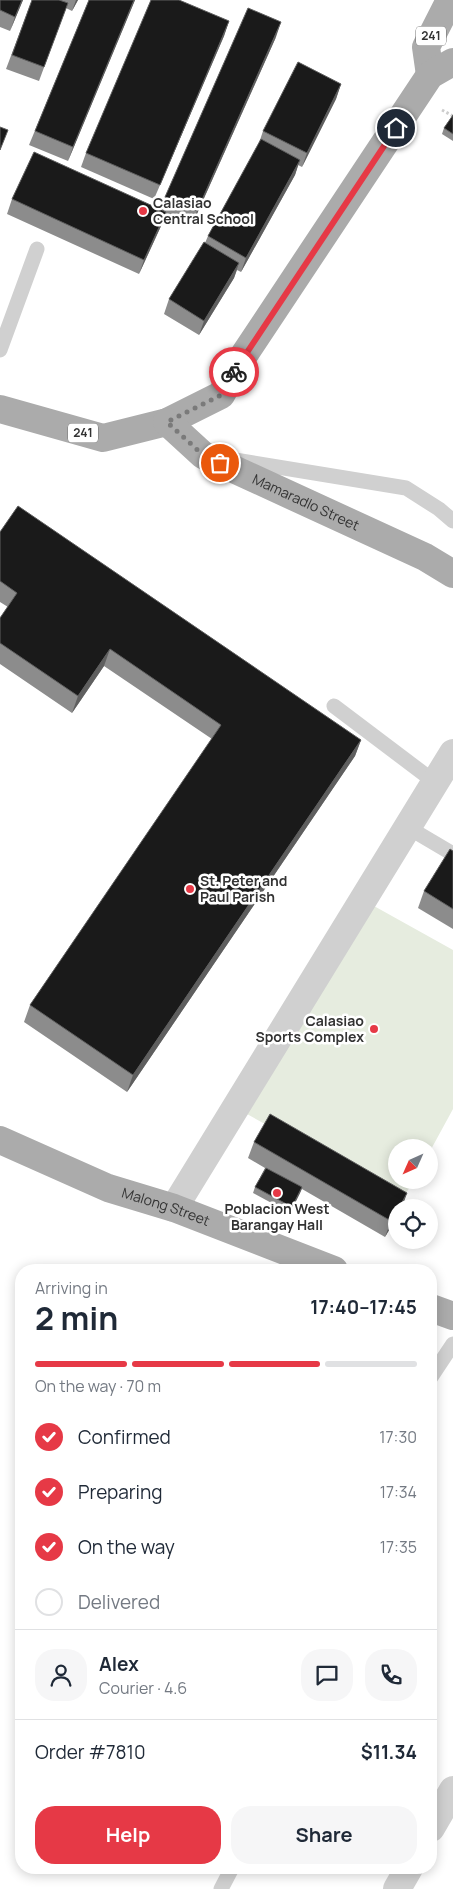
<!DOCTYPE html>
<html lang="en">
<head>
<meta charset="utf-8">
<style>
  :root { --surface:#fff; --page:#f6f6f7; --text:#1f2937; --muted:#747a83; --line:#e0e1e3; --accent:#e63946 }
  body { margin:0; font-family:Manrope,sans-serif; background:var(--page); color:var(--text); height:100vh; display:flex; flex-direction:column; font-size:19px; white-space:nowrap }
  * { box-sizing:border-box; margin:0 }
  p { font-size:16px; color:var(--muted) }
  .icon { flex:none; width:28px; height:28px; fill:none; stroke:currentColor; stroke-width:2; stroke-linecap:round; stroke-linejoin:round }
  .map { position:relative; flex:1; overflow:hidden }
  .side { position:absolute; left:15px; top:1264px; width:422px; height:610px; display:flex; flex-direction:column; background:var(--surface); border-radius:20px; box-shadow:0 2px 12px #0003 }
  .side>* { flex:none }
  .needle { width:32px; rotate:225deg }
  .fabs { position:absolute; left:388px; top:1139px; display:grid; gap:10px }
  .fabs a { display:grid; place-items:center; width:50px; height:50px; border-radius:50%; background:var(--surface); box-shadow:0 2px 12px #0003; font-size:25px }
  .pin { position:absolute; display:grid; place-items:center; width:42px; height:42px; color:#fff; margin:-21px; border:2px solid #fff; border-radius:50%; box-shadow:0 1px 5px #0007 }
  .courier { position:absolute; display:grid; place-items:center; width:50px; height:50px; margin:-25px; border:4px solid #e63946; border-radius:50%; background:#fff; color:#222; box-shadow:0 1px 6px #0007 }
  .summary em { font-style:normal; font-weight:700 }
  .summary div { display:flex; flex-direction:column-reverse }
  .summary { display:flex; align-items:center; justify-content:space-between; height:85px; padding:0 20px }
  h1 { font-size:32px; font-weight:700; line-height:38px }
  .bar { display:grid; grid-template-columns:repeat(4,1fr); gap:8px 5px; align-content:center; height:60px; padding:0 20px }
  .bar i { height:6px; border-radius:4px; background:var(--line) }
  .bar .selected { background:var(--accent) }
  .bar p { grid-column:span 4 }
  .line { display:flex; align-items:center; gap:12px; padding:0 20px; border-top:1px solid var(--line) }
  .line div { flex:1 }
  .round { display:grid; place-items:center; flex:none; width:52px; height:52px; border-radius:20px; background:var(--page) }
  ol { padding:0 20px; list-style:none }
  li { display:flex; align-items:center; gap:15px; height:55px }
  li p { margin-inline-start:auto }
  li .icon { padding:5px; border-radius:50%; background:var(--accent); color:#fff; stroke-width:4 }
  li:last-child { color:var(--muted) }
  li i { width:28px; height:28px; border:2px solid var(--line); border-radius:50% }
  .cta { display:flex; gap:10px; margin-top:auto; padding:10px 20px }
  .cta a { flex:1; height:58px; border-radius:20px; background:var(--accent); color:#fff; font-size:20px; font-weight:700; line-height:58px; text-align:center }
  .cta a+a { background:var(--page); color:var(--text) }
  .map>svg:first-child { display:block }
  .green { fill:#e6ecdf }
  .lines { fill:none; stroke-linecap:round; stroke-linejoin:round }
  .path { stroke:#cdcdcd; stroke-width:3; stroke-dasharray:2.5 2.5; stroke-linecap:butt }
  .service { stroke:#d0d0d0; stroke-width:15 }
  .minor { stroke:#d0d0d0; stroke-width:28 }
  .primary { stroke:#ababab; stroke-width:28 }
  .wall { fill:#8c8c8c }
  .shaded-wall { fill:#5f5f5f }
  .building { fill:#1a1a1a; stroke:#5f5f5f }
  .done { stroke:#7a7a7a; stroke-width:5; stroke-dasharray:0 9 }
  .route { stroke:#e63946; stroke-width:6 }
  .poi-dot { fill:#e63946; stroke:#fff; stroke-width:2 }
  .labels { text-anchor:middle; stroke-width:5; stroke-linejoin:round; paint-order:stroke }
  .shield { fill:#fff; stroke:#707070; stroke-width:1 }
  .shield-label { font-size:12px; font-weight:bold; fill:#333 }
  .poi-label { font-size:14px; font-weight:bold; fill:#333; stroke:#fff; text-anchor:start }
  .street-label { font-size:14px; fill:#333; stroke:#fff }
</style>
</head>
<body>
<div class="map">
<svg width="453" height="1889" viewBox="0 0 453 1889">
  <rect width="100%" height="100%" fill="#fff"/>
  <path class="green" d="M365 901 453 950V1109L429 1153V1148H396V1180H414L402 1200 247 1114Z"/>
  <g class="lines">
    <path class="path" d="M442 110 453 116"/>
    <g class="service">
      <path d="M0 350 37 249"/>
      <path d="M235 460 406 488 439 509 453 521"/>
      <path d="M334 706 436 783"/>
      <path d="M409 828 453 854"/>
      <path d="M431 1377 453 1344"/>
      <path d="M221 1889 232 1868"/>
    </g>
    <g class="minor">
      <path d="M174 1208 453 753"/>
      <path d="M431 1828 453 1790"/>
      <path d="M397 1889 409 1868"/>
    </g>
    <g class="primary">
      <path d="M430 75 426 47 450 0"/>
      <path d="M0 409 103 438 167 422 221 395 244 355 430 75 453 62"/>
      <path id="s1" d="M167 422 203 455 425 557 453 574"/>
      <path id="s2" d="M0 1140 108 1188 174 1208 334 1270"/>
      <path d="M431 1308 453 1316"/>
    </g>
  </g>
  <g class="wall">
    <path d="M0 0H23L10 31 0 27Z"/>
    <path d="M32 0H78L72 11 66 8 39 81 6 69Z"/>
    <path d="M89 0H135L68 161 29 145Z"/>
    <path d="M229 21 224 36 154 199 81 167 86 153Z"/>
    <path d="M276 37 192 225 165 214 161 226 139 274 7 214 12 199 160 209 165 197Z"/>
    <path d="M341 84 336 99 302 167 298 165 295 175 241 272 237 270 234 278 199 335 164 314 169 299 205 243 208 236 259 143 263 131Z"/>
    <path d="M453 115V141L442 134 444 128Z"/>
    <path d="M0 532 361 740 355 756 127 1092 24 1022 30 1005 212 739 104 666 72 713 0 664V618L8 607 0 602Z"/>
    <path d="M453 851V929L418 908 424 891Z"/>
    <path d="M254 1142 396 1208V1218L385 1237 302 1189 290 1213 253 1193 255 1187 265 1168 248 1158Z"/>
  </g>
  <g class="shaded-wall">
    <path d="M22 0H23L10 31 15 17Z"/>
    <path d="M76 0H78L72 11Z"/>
    <path d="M134 0H135L68 161 73 147Z"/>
    <path d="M229 21 224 36 154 199 160 185Z"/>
    <path d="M281 22 276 37 192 225 197 211Z"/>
    <path d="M341 84 336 99 302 167 307 153Z"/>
    <path d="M300 160 295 175 241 272 246 258Z"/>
    <path d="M166 212 161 226 139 274 144 260Z"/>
    <path d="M239 263 234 278 199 335 204 321Z"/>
    <path d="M110 649 104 666 72 713 78 696Z"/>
    <path d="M361 740 355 756 127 1092 133 1075Z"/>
    <path d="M302 1187 300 1193 290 1213 292 1207Z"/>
    <path d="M407 1193 402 1208H399Z"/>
    <path d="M396 1212V1218L385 1237 391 1221Z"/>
  </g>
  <g class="building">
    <path d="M0 0H22L15 17 0 10Z"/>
    <path d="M32 0H59L68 3 44 67 12 55Z"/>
    <path d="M89 0H134L73 147 35 131Z"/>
    <path d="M151 0H179L229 21 160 185 86 153Z"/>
    <path d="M248 8 281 22 197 211 165 197Z"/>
    <path d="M298 62 341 84 307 153 263 131Z"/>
    <path d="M453 115V134L444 128Z"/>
    <path d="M0 127 8 130 0 150Z"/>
    <path d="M261 139 300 160 246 258 208 236Z"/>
    <path d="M34 152 166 212 144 260 12 199Z"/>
    <path d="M204 242 239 263 204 321 169 299Z"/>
    <path d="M18 506 361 740 133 1075 30 1005 221 725 110 649 78 696 0 643V618L17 593 0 581V532Z"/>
    <path d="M450 849 453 851V909L424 891Z"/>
    <path d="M270 1114 407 1193 399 1208H396V1212L391 1221 254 1142Z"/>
    <path d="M266 1168 302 1187 292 1207 255 1187Z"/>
  </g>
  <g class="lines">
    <path class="done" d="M220 463 203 455 167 422 221 395 234 372"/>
    <path class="route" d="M234 372 396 128"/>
  </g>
  <g class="poi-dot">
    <circle cx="143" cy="211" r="5"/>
    <circle cx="190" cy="889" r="5"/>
    <circle cx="374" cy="1029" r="5"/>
    <circle cx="277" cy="1193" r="5"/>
  </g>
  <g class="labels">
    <g class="shield">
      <rect x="416" y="26.5" width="30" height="19" rx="4"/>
      <rect x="68" y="423.5" width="30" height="19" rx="4"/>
    </g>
    <g class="shield-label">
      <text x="431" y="40">241</text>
      <text x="83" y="437">241</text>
    </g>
    <g class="poi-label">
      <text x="153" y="208">Calasiao<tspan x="153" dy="16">Central School</tspan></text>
      <text x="200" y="886">St. Peter and<tspan x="200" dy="16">Paul Parish</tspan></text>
      <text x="364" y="1026" text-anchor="end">Calasiao<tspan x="364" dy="16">Sports Complex</tspan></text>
      <text x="277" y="1214" text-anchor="middle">Poblacion West<tspan x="277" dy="16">Barangay Hall</tspan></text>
    </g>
    <g class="street-label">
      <text dy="5" stroke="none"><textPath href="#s1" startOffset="162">Mamaradlo Street</textPath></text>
      <text dy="5" stroke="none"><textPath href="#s2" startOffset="179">Malong Street</textPath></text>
    </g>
  </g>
</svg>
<div class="fabs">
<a><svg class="needle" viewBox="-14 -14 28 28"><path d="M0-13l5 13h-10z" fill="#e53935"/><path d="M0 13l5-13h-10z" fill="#747a83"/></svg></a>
<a><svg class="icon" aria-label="locate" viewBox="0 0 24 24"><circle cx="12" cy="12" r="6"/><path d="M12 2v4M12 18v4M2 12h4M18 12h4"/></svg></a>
</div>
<div class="pin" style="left:220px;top:463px;background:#ea580c"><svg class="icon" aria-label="bag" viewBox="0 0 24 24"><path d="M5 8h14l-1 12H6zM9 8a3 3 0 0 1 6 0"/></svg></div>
<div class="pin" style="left:396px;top:128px;background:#1f2937"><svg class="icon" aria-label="home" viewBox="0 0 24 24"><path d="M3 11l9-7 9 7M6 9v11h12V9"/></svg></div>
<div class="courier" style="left:234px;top:372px"><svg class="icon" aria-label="bike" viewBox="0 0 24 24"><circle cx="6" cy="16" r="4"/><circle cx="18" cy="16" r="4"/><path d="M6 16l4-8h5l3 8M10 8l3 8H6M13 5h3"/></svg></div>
<section class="side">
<div class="summary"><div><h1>2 min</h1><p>Arriving in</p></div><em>17:40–17:45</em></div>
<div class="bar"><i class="selected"></i><i class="selected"></i><i class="selected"></i><i></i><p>On the way · 70 m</p></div>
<ol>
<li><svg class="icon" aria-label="check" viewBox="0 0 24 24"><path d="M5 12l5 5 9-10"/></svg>Confirmed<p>17:30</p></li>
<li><svg class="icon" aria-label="check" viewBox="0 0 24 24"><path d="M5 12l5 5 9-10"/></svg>Preparing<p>17:34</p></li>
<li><svg class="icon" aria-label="check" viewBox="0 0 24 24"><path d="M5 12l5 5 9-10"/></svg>On the way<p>17:35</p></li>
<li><i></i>Delivered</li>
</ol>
<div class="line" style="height:90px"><a class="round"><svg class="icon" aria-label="person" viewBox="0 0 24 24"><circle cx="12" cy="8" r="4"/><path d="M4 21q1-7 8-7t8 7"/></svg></a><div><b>Alex</b><p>Courier · 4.6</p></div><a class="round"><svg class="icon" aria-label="chat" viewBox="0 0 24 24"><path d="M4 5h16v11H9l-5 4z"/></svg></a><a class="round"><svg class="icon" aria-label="phone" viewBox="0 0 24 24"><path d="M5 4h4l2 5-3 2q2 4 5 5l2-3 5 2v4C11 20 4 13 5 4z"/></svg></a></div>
<div class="line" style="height:65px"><div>Order #7810</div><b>$11.34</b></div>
<div class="cta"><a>Help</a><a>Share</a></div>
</section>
</div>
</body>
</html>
